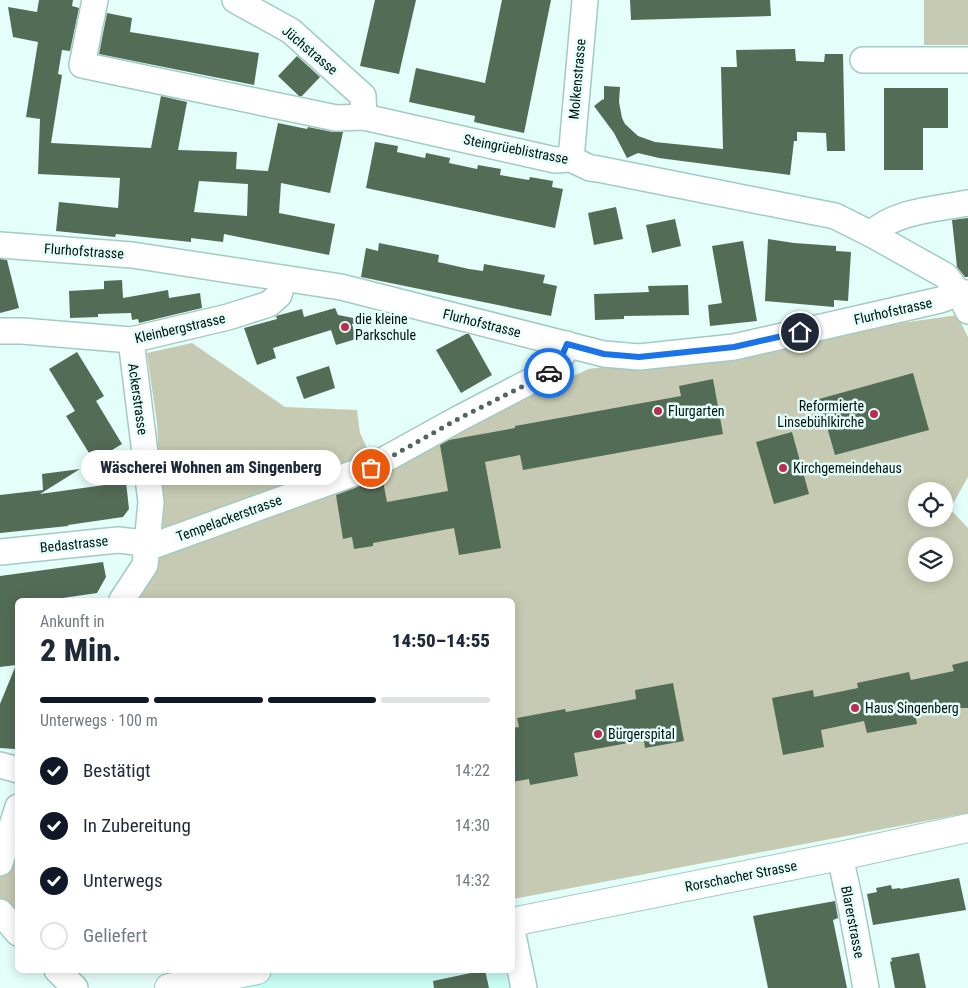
<!DOCTYPE html>
<html lang="de">
<head>
<meta charset="utf-8">
<style>
  :root { --surface:#fff; --page:#f6f6f7; --text:#1f2937; --muted:#747a83; --line:#e0e1e3; --accent:#111827 }
  body { margin:0; font-family:"Roboto Condensed",sans-serif; background:var(--page); color:var(--text); height:100vh; display:flex; flex-direction:column; font-size:19px; white-space:nowrap }
  * { box-sizing:border-box; margin:0 }
  p { font-size:16px; color:var(--muted) }
  .icon { flex:none; width:28px; height:28px; fill:none; stroke:currentColor; stroke-width:2; stroke-linecap:round; stroke-linejoin:round }
  .map { position:relative; flex:1; overflow:hidden }
  .drawer { position:absolute; left:15px; top:598px; width:500px; height:375px; display:flex; flex-direction:column; background:var(--surface); border-radius:8px; box-shadow:0 2px 12px #0003 }
  .drawer>* { flex:none }
  .controls { position:absolute; left:908px; top:482px; display:grid; gap:10px }
  .controls a { display:grid; place-items:center; width:45px; height:45px; border-radius:50%; background:var(--surface); box-shadow:0 2px 12px #0003; font-size:25px }
  .pin { position:absolute; display:grid; place-items:center; width:42px; height:42px; color:#fff; margin:-21px; border:2px solid #fff; border-radius:50%; box-shadow:0 1px 5px #0007 }
  .courier { position:absolute; display:grid; place-items:center; width:50px; height:50px; margin:-25px; border:4px solid #1a73e8; border-radius:50%; background:#fff; color:#222; box-shadow:0 1px 6px #0007 }
  .bubble { position:absolute; height:35px; border-radius:18px; background:var(--surface); box-shadow:0 2px 12px #0003; font-size:16px; font-weight:800; line-height:35px; text-align:center }
  .headline em { font-style:normal; font-weight:800 }
  .headline div { display:flex; flex-direction:column-reverse }
  .headline { display:flex; align-items:center; justify-content:space-between; height:85px; padding:0 25px }
  h1 { font-size:32px; font-weight:800; line-height:38px }
  .bar { display:grid; grid-template-columns:repeat(4,1fr); gap:8px 5px; align-content:center; height:60px; padding:0 25px }
  .bar i { height:6px; border-radius:4px; background:var(--line) }
  .bar .selected { background:var(--accent) }
  .bar p { grid-column:span 4 }
  ol { padding:0 25px; list-style:none }
  li { display:flex; align-items:center; gap:15px; height:55px }
  li p { margin-inline-start:auto }
  li .icon { padding:5px; border-radius:50%; background:var(--accent); color:#fff; stroke-width:4 }
  li:last-child { color:var(--muted) }
  li i { width:28px; height:28px; border:2px solid var(--line); border-radius:50% }
  .map>svg:first-child { display:block }
  .built { fill:#c7fdf3 }
  .green { fill:#c6cab2; fill-rule:evenodd }
  .building { fill:#536c56; fill-rule:evenodd }
  .lines { fill:none; stroke-linecap:round; stroke-linejoin:round }
  .minor-casing { stroke:#a1cbc4; stroke-width:28 }
  .major-casing { stroke:#a1cbc4; stroke-width:30 }
  .minor { stroke:#fff; stroke-width:25 }
  .major { stroke:#fff; stroke-width:28 }
  .done { stroke:#526562; stroke-width:5; stroke-dasharray:0 9 }
  .route { stroke:#1a73e8; stroke-width:6 }
  .poi-dot { fill:#bc2c52; stroke:#e4fef9; stroke-width:2 }
  .labels { text-anchor:middle; stroke-width:5; stroke-linejoin:round; paint-order:stroke }
  .street-label { font-size:14px; fill:#031210; stroke:#e4fef9 }
  .poi-label { font-size:14px; fill:#031210; stroke:#e4fef9; text-anchor:start }
</style>
</head>
<body>
<div class="map">
<svg width="968" height="988" viewBox="0 0 968 988">
  <rect width="100%" height="100%" fill="#e4fef9"/>
  <path class="built" d="M264 970H512L523 988H171Z"/>
  <g class="green">
    <rect x="924" y="0" width="44" height="45"/>
    <path d="M957 315 968 337V477L950 509 968 528V813L513 899 512 600H135L162 555 589 369ZM916 491H944V519H916ZM916 546H944V574H916Z"/>
    <path d="M192 343 285 407 357 410 360 433 372 459 162 535 157 423 147 353Z"/>
    <path d="M17 819V928L0 910V878Z"/>
  </g>
  <g class="building">
    <path d="M39 0H73L72 6 79 8 70 51 62 50 58 74 62 75 51 143 151 148 161 96 187 102 178 150 237 152 236 169 268 171 278 123 307 129 308 127 333 132H343L330 193 281 183 279 213 335 224 329 255 224 234 223 242 191 238V242L116 234 115 237 56 231 59 202 118 208 120 178 38 174 40 119 26 117 38 42 13 37 8 7 37 12ZM199 181 248 184 247 216 194 212Z"/>
    <path d="M375 0H416L399 74 360 66Z"/>
    <path d="M502 0H551L524 133 474 122 475 116 409 102 416 68 485 83Z"/>
    <path d="M630 0H770L771 16 631 20Z"/>
    <path d="M107 13 132 18 130 32 259 53 254 85 99 54Z"/>
    <path d="M795 49 796 61 824 62 825 54H843L845 151H827L826 133 797 132V141H794L790 175 659 158 638 153 627 158 614 133 594 106 603 99 604 100V86L620 87 619 102 622 118 625 124 638 136 655 142 723 149 721 67H737L736 50Z"/>
    <path d="M297 56 320 77 302 96H299L278 76Z"/>
    <path d="M884 88H948V128H923V170H884Z"/>
    <path d="M375 142 398 146 397 152 425 158 426 153 450 158 449 163 477 169 478 165 501 169 500 175 529 180 530 177 553 181 552 187 563 189 555 228 366 188Z"/>
    <path d="M616 207 623 239 594 245 588 213Z"/>
    <path d="M968 218V277H965L957 267 952 220Z"/>
    <path d="M675 219 681 246 652 253 646 225Z"/>
    <path d="M768 239 794 243 836 246V251L851 252 848 301 834 300V307L765 301Z"/>
    <path d="M743 241 757 321 710 326 708 305 722 303 712 246Z"/>
    <path d="M379 243 439 255 438 262 469 269 483 271 484 264 545 275 543 283 557 286 551 316 361 277 366 248 378 251Z"/>
    <path d="M0 259 7 260 19 308 0 313Z"/>
    <path d="M122 280 123 298 168 290 169 298 200 293 202 308 139 323 138 319 132 320 131 313 98 314V317L70 318 69 291 104 289V281Z"/>
    <path d="M688 285 689 315 624 316V319L595 320 594 294 649 292 648 286Z"/>
    <path d="M335 308 338 315 364 320 352 324 356 339 336 345 331 330 273 348 276 358 257 365 244 328 277 319 276 316 302 309 304 317Z"/>
    <path d="M466 334H469L492 375 461 393 436 350Z"/>
    <path d="M77 352 104 396 96 401 122 444 94 461 66 416 75 411 49 369Z"/>
    <path d="M329 366 335 388 304 399 296 377Z"/>
    <path d="M913 373 929 430 835 455 819 399Z"/>
    <path d="M713 379 723 434 523 470 520 455 485 462 501 548 459 555 454 528 373 543V546L354 549 352 537 343 539 336 495 360 486 383 481 387 502 448 491 440 445 449 440 515 428V426L681 396 679 386Z"/>
    <path d="M792 432 809 494 774 504 756 442Z"/>
    <path d="M80 469 40 494 126 482 129 509 123 517 68 525V526L0 533V495L43 490 42 474Z"/>
    <path d="M103 562 106 577 97 593 49 600H18V714L15 749 0 748V704L16 665 0 667V576Z"/>
    <path d="M968 661V708H960V704L915 713 917 724 867 733 864 721 821 730 824 747 783 755 772 698 813 690 814 697 858 688 857 683 909 672 911 680 954 671 952 665Z"/>
    <path d="M673 683 684 741 645 748 644 740 574 753 578 776 530 785 529 779 512 782V728L519 727 517 718 565 709 566 712 636 699 635 690Z"/>
    <path d="M959 878 966 910 873 925 867 894 877 892 876 888 891 885 892 889 900 888V889Z"/>
    <path d="M835 901 838 918 833 920 847 988H768L753 916Z"/>
    <path d="M919 953 926 988H895L890 962 892 961 891 958Z"/>
    <path d="M485 970 489 988H434L433 981Z"/>
  </g>
  <g class="lines">
    <g class="minor-casing">
      <g id="minor">
        <path d="M95 0 82 65 336 118 364 117 555 160 571 159 590 168 598 169 835 216 871 234 946 276 959 293 968 311"/>
        <path d="M235 0 291 31 363 96 364 117"/>
        <path d="M863 60H968"/>
        <path d="M571 159 585 0"/>
        <path d="M871 234C894 211 937 209 968 203"/>
        <path d="M0 245 132 255 341 287 604 354 639 357 734 347 940 300 959 293H968"/>
        <path d="M0 331H22L131 340 228 317 269 304 279 295 283 279"/>
        <path d="M147 548 371 467 458 419 552 370 560 360 567 344"/>
        <path d="M0 552 118 540 136 542 147 548"/>
        <path d="M122 600 145 565 151 502 131 340"/>
        <path d="M0 765 18 770"/>
        <path d="M840 856 851 907 866 988"/>
        <path d="M0 863 18 807"/>
        <path d="M0 912 18 933"/>
        <path d="M512 930 524 988"/>
        <path d="M57 970 75 988"/>
      </g>
    </g>
    <g class="major-casing">
      <g id="major">
        <path d="M512 922 845 855 968 828"/>
        <path d="M169 988 257 970"/>
      </g>
    </g>
    <use href="#minor" class="minor"/>
    <use href="#major" class="major"/>
  </g>
  <g class="lines">
    <path class="done" d="M371 468 458 419 549 373"/>
    <path class="route" d="M549 373 560 360 567 344 604 354 639 357 734 347 800 332"/>
  </g>
  <g class="poi-dot">
    <circle cx="345" cy="327" r="5"/>
    <circle cx="658" cy="411" r="5"/>
    <circle cx="874" cy="414" r="5"/>
    <circle cx="783" cy="468" r="5"/>
    <circle cx="855" cy="708" r="5"/>
    <circle cx="598" cy="734" r="5"/>
  </g>
  <g class="labels">
    <g class="street-label">
      <text transform="translate(310 50) rotate(40)" y="5">Jüchstrasse</text>
      <text transform="translate(577 79) rotate(-85)" y="5">Molkenstrasse</text>
      <text transform="translate(516 149) rotate(11)" y="5">Steingrüeblistrasse</text>
      <text transform="translate(84 251) rotate(4)" y="5">Flurhofstrasse</text>
      <text transform="translate(893 311) rotate(-13)" y="5">Flurhofstrasse</text>
      <text transform="translate(482 323) rotate(14)" y="5">Flurhofstrasse</text>
      <text transform="translate(180 328) rotate(-13)" y="5">Kleinbergstrasse</text>
      <text transform="translate(138 399) rotate(82)" y="5">Ackerstrasse</text>
      <text transform="translate(229 518) rotate(-20)" y="5">Tempelackerstrasse</text>
      <text transform="translate(74 544) rotate(-6)" y="5">Bedastrasse</text>
      <text transform="translate(741 876) rotate(-11)" y="5">Rorschacher Strasse</text>
      <text transform="translate(853 922) rotate(79)" y="5">Blarerstrasse</text>
    </g>
    <g class="poi-label">
      <text x="355" y="324">die kleine<tspan x="355" dy="16">Parkschule</tspan></text>
      <text x="864" y="411" text-anchor="end">Reformierte<tspan x="864" dy="16">Linsebühlkirche</tspan></text>
      <text x="668" y="416">Flurgarten</text>
      <text x="793" y="473">Kirchgemeindehaus</text>
      <text x="865" y="713">Haus Singenberg</text>
      <text x="608" y="739">Bürgerspital</text>
    </g>
  </g>
</svg>
<div class="controls">
<a><svg class="icon" aria-label="locate" viewBox="0 0 24 24"><circle cx="12" cy="12" r="6"/><path d="M12 2v4M12 18v4M2 12h4M18 12h4"/></svg></a>
<a><svg class="icon" aria-label="layers" viewBox="0 0 24 24"><path d="M12 4l9 5-9 5-9-5zM3 14l9 5 9-5"/></svg></a>
</div>
<div class="pin" style="left:371px;top:468px;background:#ea580c"><svg class="icon" aria-label="bag" viewBox="0 0 24 24"><path d="M5 8h14l-1 12H6zM9 8a3 3 0 0 1 6 0"/></svg></div>
<div class="pin" style="left:800px;top:332px;background:#1f2937"><svg class="icon" aria-label="home" viewBox="0 0 24 24"><path d="M3 11l9-7 9 7M6 9v11h12V9"/></svg></div>
<div class="courier" style="left:549px;top:373px"><svg class="icon" aria-label="car" viewBox="0 0 24 24"><path d="M5 17H2v-5l4-1 3-4h7l3 4 3 1v5h-3M9 17h6M6 11h13"/><circle cx="7" cy="17" r="2"/><circle cx="17" cy="17" r="2"/></svg></div>
<div class="bubble" style="left:81px;top:450px;width:260px">Wäscherei Wohnen am Singenberg</div>
<section class="drawer">
<div class="headline"><div><h1>2 Min.</h1><p>Ankunft in</p></div><em>14:50–14:55</em></div>
<div class="bar"><i class="selected"></i><i class="selected"></i><i class="selected"></i><i></i><p>Unterwegs · 100 m</p></div>
<ol>
<li><svg class="icon" aria-label="check" viewBox="0 0 24 24"><path d="M5 12l5 5 9-10"/></svg>Bestätigt<p>14:22</p></li>
<li><svg class="icon" aria-label="check" viewBox="0 0 24 24"><path d="M5 12l5 5 9-10"/></svg>In Zubereitung<p>14:30</p></li>
<li><svg class="icon" aria-label="check" viewBox="0 0 24 24"><path d="M5 12l5 5 9-10"/></svg>Unterwegs<p>14:32</p></li>
<li><i></i>Geliefert</li>
</ol>
</section>
</div>
</body>
</html>
